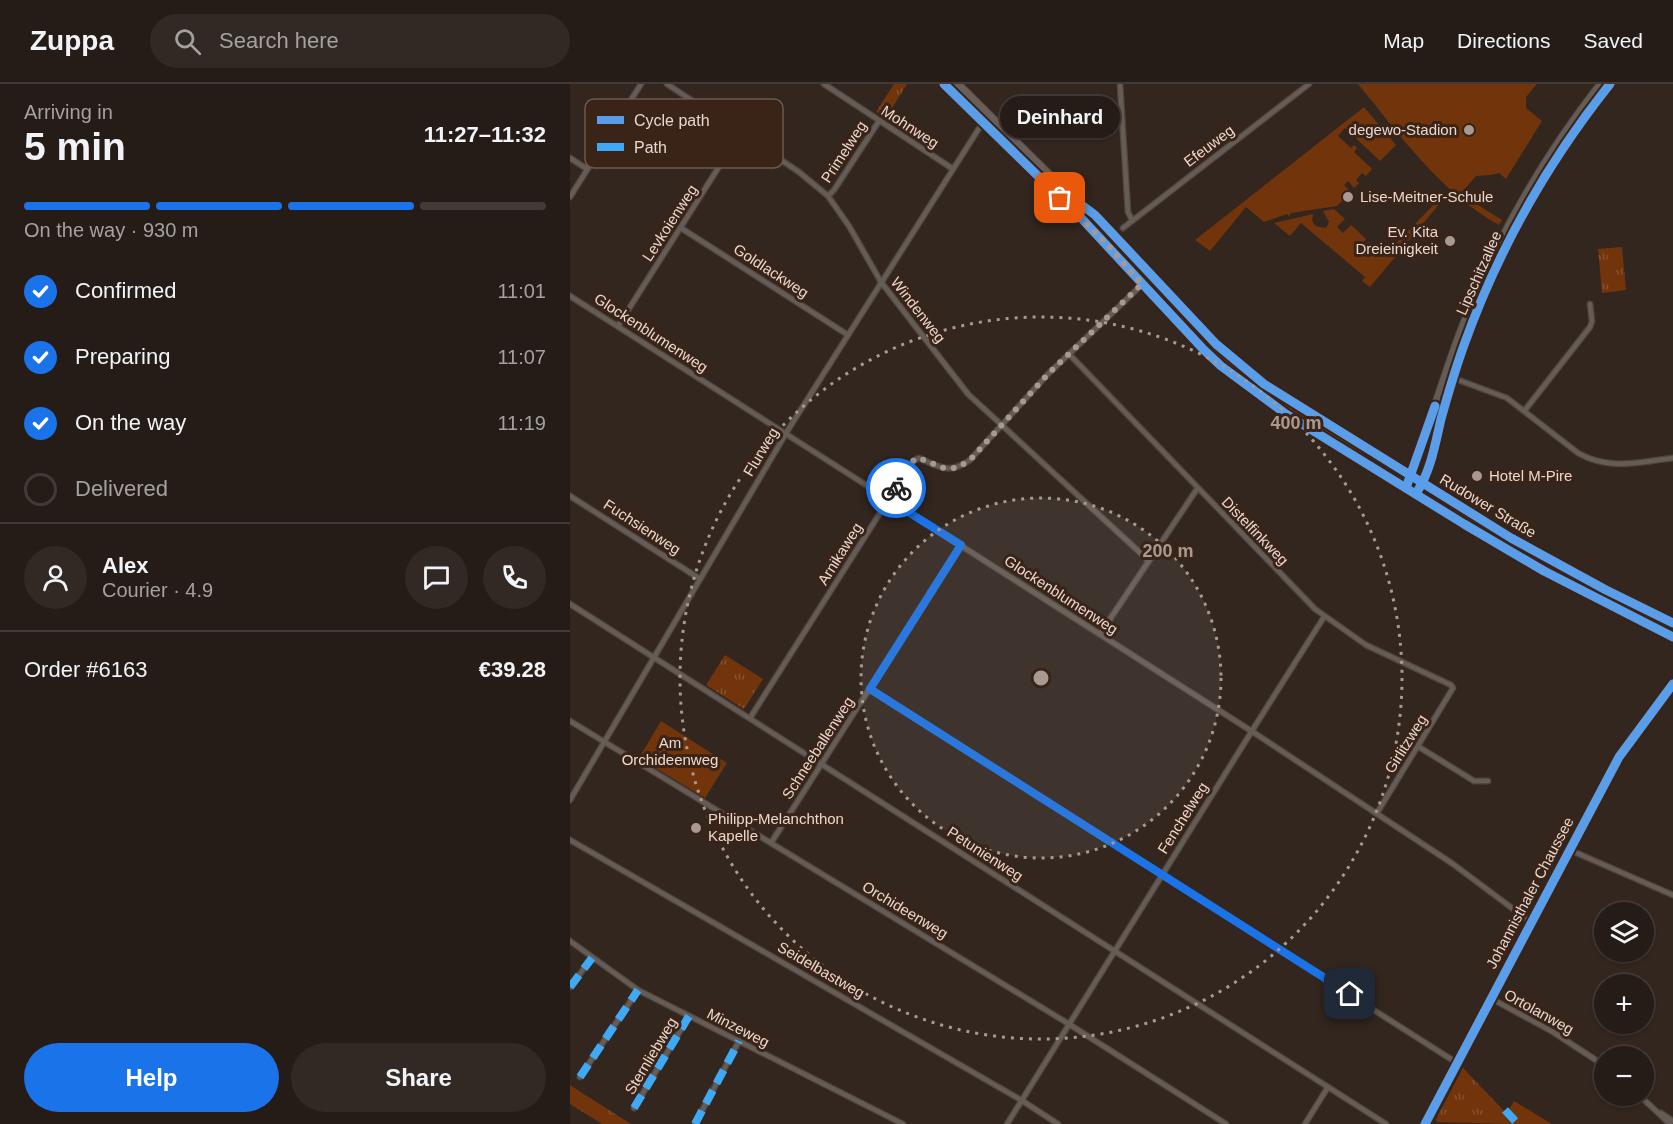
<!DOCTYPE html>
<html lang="en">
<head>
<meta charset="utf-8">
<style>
  :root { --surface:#261c17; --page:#322924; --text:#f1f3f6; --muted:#a4a1a1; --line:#423a36; --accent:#1a73e8 }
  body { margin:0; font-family:Helvetica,sans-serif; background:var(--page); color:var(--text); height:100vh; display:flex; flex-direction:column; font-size:22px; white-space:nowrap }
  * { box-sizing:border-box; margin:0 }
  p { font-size:20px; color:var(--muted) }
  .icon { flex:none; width:33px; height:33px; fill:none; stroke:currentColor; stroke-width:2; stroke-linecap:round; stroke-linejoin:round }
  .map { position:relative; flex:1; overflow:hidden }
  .sheet { display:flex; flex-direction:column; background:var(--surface); width:570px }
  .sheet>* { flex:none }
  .controls { position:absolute; left:1024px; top:818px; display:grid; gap:12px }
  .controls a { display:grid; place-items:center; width:60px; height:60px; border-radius:50%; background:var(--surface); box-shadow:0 2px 4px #0004,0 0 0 2px var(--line); font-size:30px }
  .pin { position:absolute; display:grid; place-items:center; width:51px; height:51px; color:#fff; margin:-26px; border-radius:12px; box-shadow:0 3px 9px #0006 }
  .courier { position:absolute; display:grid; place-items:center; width:60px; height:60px; margin:-30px; border:4px solid #1a73e8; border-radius:50%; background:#fff; color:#222; box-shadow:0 2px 8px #0007 }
  .bubble { position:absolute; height:42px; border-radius:21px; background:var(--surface); box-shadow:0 2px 4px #0004,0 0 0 2px var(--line); font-size:20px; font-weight:800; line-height:42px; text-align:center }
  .headline em { font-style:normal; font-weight:800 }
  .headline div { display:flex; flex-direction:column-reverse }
  .headline { display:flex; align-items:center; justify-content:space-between; height:102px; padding:0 24px }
  h1 { font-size:39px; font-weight:800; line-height:45px }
  .bar { display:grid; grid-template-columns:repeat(4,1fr); gap:9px 6px; align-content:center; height:72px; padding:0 24px }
  .bar i { height:8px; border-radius:4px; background:var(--line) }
  .bar .selected { background:var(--accent) }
  .bar p { grid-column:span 4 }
  .line { display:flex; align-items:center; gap:15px; padding:0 24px; border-top:2px solid var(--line) }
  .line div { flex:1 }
  .round { display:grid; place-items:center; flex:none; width:63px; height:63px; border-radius:32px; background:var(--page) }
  ol { padding:0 24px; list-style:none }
  li { display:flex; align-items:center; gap:18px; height:66px }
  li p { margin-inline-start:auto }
  li .icon { padding:6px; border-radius:50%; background:var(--accent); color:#fff; stroke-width:4 }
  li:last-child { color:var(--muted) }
  li i { width:33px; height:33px; border:3px solid var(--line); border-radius:50% }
  .cta { display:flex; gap:12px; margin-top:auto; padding:12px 24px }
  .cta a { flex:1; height:69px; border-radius:36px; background:var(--accent); color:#fff; font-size:24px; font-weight:800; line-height:69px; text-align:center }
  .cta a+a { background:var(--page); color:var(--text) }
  header { display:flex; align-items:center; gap:36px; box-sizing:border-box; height:84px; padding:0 30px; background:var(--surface); border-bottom:2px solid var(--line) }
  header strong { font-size:28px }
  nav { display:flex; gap:33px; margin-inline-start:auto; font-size:21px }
  .search { width:420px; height:54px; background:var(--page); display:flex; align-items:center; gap:15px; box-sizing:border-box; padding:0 21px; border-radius:33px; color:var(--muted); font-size:22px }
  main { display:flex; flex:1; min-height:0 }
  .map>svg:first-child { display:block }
  .green { fill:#72340b }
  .park { fill:url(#park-tufts) }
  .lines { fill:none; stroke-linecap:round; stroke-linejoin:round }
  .minor-casing { stroke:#4e433e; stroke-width:7 }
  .tertiary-casing { stroke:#4e433e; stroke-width:8 }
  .secondary-casing { stroke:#4e433e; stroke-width:9 }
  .minor { stroke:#665c56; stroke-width:4.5 }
  .tertiary { stroke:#665c56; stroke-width:6 }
  .secondary { stroke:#695e59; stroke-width:7 }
  .quiet { stroke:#3fa9f5; stroke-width:8; stroke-dasharray:15 8; stroke-linecap:butt }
  .cycleway-casing { stroke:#3a2317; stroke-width:13 }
  .cycleway { stroke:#5a9eea; stroke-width:9 }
  .done { stroke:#a89a92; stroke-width:6; stroke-dasharray:0 10.8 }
  .route { stroke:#1a73e8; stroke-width:8 }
  .ring { fill:none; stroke:#a89a92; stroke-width:3; stroke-dasharray:3 6 }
  .poi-dot { fill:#a89a92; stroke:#3a2317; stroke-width:2 }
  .labels { text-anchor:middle; stroke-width:6; stroke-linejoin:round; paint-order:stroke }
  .street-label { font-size:15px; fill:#e8d8d0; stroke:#3a2317 }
  .poi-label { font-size:15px; fill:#e8d8d0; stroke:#3a2317; text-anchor:start }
  .park-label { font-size:15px; fill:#f1d9ce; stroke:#3a2317 }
  .key { fill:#3a2317; stroke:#6e594e; stroke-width:1.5 }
  .key-label { font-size:16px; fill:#e8d8d0 }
  .centre { fill:#a89a92; stroke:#3a2317; stroke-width:3 }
  .ring-label { font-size:18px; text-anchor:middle; font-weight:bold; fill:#a89a92; stroke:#3a2317; stroke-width:6; stroke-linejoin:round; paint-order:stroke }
</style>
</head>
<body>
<header>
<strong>Zuppa</strong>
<div class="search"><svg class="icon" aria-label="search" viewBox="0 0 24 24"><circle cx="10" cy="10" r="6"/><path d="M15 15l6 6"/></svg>Search here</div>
<nav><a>Map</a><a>Directions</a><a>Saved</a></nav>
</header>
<main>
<section class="sheet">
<div class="headline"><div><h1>5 min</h1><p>Arriving in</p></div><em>11:27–11:32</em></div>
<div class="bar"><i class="selected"></i><i class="selected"></i><i class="selected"></i><i></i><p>On the way · 930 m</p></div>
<ol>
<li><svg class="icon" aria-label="check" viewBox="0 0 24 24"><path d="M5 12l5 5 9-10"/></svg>Confirmed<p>11:01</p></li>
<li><svg class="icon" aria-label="check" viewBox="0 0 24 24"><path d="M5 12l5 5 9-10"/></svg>Preparing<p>11:07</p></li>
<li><svg class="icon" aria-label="check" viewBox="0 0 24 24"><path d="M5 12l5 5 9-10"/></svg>On the way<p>11:19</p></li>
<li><i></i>Delivered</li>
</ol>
<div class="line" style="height:108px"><a class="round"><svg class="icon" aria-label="person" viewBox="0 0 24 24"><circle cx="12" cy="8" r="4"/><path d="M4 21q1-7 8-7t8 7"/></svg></a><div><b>Alex</b><p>Courier · 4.9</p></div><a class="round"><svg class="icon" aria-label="chat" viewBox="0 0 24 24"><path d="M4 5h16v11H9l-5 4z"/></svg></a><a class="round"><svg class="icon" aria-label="phone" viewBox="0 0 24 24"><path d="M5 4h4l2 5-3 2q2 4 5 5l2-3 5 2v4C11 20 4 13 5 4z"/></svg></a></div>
<div class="line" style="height:78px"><div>Order #6163</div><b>€39.28</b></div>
<div class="cta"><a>Help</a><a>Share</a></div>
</section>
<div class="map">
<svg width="1103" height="1040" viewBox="0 0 1103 1040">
  <defs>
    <pattern id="park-tufts" width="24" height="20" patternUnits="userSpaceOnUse" patternTransform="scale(1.5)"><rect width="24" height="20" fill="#72340b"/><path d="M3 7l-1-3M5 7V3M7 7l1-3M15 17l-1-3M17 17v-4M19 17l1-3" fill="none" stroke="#86512e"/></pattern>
  </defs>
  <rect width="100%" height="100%" fill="#32261f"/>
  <g class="green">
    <path d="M788 0H967L956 13V24L972 37 936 95 929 89 921 91 906 92 893 107 908 121 932 136 929 141C871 109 829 50 788 0Z"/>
    <path d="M794 23 826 61 810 77 775 44 768 52 781 64 784 61 787 64 784 68 802 85 796 92 792 89 786 96 789 99 784 104 778 97 774 101 781 108 767 122 721 129 719 132 717 130 694 138 676 123 640 167 625 156Z"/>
    <path d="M875 109 877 111 800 203 792 197 795 193 731 139 720 152 704 139 743 130 742 136C745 145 750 142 756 144L759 138 753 127 764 125 775 135 767 143 773 149 781 141 796 155 793 159 796 161 799 158 803 161 799 165 806 172 810 169 814 172Z"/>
    <path d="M581 199 642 262 686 299V302L676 296 640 265 581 203Z"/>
    <path d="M701 310 791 367 792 369H787L698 313Z"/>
    <path d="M883 425 967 474 965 477 882 428Z"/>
    <path d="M91 637 157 679 135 714 69 674Z"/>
    <path d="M944 1017 982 1040H939L935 1032Z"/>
  </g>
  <g class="park">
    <path d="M324 0H337L316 34 306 28Z"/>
    <path d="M1052 163 1056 206 1032 209 1028 165Z"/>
    <path d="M155 571 193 595 174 625 136 601Z"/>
    <path d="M893 984 937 1030 935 1032 939 1040 867 1038 866 1035Z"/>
    <path d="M0 1001 6 1005 61 1040H32L0 1020Z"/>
  </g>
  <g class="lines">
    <g class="minor-casing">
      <g id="minor">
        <path d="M97 0 229 88 258 112 279 142 311 198 398 310 578 476"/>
        <path d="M254 0 383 85"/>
        <path d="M550 0 558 128 562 136"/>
        <path d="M0 74 17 85"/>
        <path d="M258 112 264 106 309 37"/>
        <path d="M0 113 71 0"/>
        <path d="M111 144 278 251"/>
        <path d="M553 144 739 0"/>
        <path d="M0 212 686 650 883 780 962 839"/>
        <path d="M48 242 171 48"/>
        <path d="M499 270 745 525 796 561 881 601 883 604 807 729"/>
        <path d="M875 291 937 314 1008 369C1040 387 1068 378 1103 374"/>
        <path d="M955 326 1020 243 1022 237 1020 220"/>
        <path d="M0 412 130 495"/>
        <path d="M0 520 816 1040"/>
        <path d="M530 550 627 405"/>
        <path d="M300 605 887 979"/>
        <path d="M180 634 343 377 349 374C370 383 378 391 400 376L478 290 581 192"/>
        <path d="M0 637 494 937 656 1040"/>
        <path d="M849 663 904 697H918"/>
        <path d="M0 716 218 346 413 38"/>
        <path d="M0 756 451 1016 488 1040"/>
        <path d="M201 759 391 461"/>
        <path d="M1000 766 1103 811"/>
        <path d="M0 857 68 906 333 1040"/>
        <path d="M0 903 22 874"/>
        <path d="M922 915 983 948 1035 982"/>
        <path d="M10 993 68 906"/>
        <path d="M1069 1011 1100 1040"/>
        <path d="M64 1024 119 932"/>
        <path d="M1091 1029 1103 1037"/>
        <path d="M125 1040 169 957"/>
        <path d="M437 1040 685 642 754 533"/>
        <path d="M735 1040 758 1003"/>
      </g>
    </g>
    <g class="tertiary-casing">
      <g id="tertiary">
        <path d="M836 403C857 350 872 294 893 240 927 153 973 73 1030 0"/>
        <path d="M846 410C861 386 865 360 872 333 878 309 886 286 894 263 927 167 977 79 1040 0"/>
        <path d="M855 1040 1049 673 1103 600"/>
      </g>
    </g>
    <g class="secondary-casing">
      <g id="secondary">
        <path d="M374 0 513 136 634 266 651 282 716 330 894 440 974 487 1103 553"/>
        <path d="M388 0 508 119 525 131 646 260 694 300 941 454 1036 506 1103 539"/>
      </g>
    </g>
    <use href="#minor" class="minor"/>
    <use href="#tertiary" class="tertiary"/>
    <use href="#secondary" class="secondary"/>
    <g class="quiet">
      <path d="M0 903 22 874"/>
      <path d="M10 993 68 906"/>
      <path d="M64 1024 119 932"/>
      <path d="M935 1026 948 1040"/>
      <path d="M125 1040 169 957"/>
    </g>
    <g class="cycleway-casing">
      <g id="cycleway">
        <path d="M374 0 513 136 634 266 651 282 716 330 894 440 974 487 1103 553"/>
        <path d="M505 116 525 131 646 260 694 300 941 454 1036 506 1103 539"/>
        <path d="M837 401 865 322"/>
        <path d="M847 408C861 386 865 361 871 335 878 310 885 286 894 261 928 166 978 78 1040 0"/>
        <path d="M855 1040 1049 673 1103 600"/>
      </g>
    </g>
    <use href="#cycleway" class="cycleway"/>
  </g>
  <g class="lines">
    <path class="done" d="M326 404 343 377 347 374C370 379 374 394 400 376L478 290 572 200 536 159 490 114"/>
    <path class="route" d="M326 404 319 416 391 461 300 605 780 910"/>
  </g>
  <circle cx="471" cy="594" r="180" fill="#a89a92" fill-opacity=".12"/>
  <g class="ring">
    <circle cx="471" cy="594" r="180"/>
    <circle cx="471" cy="594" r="361"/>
  </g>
  <g class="poi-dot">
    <circle cx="899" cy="46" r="6"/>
    <circle cx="778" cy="113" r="6"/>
    <circle cx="880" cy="157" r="6"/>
    <circle cx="907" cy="392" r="6"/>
    <circle cx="126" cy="744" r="6"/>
  </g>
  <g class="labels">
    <g class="street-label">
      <text transform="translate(340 43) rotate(33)" y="5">Mohnweg</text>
      <text transform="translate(639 62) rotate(-37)" y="5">Efeuweg</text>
      <text transform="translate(274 68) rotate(-57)" y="5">Primelweg</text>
      <text transform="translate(100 139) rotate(-57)" y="5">Levkoienweg</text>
      <text transform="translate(201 187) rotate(33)" y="5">Goldlackweg</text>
      <text transform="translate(909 189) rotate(-66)" y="5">Lipschitzallee</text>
      <text transform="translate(348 226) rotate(52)" y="5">Windenweg</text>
      <text transform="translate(81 249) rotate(33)" y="5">Glockenblumenweg</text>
      <text transform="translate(191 368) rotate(-59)" y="5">Flurweg</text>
      <text transform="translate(918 422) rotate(31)" y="5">Rudower Straße</text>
      <text transform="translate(72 443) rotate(33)" y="5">Fuchsienweg</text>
      <text transform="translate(685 447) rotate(46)" y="5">Distelfinkweg</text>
      <text transform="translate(270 470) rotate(-58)" y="5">Arnikaweg</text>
      <text transform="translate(491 511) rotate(33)" y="5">Glockenblumenweg</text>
      <text transform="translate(836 660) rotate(-58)" y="5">Girlitzweg</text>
      <text transform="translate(248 664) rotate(-57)" y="5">Schneeballenweg</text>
      <text transform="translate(613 734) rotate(-58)" y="5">Fenchelweg</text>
      <text transform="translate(415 770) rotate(33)" y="5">Petunienweg</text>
      <text transform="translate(960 809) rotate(-62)" y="5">Johannisthaler Chaussee</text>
      <text transform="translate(335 826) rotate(31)" y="5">Orchideenweg</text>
      <text transform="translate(251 886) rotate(30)" y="5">Seidelbastweg</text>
      <text transform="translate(969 928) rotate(29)" y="5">Ortolanweg</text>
      <text transform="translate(168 944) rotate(27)" y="5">Minzeweg</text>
      <text transform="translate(81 972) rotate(-59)" y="5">Sternliebweg</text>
    </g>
    <g class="poi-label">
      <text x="887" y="51" text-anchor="end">degewo-Stadion</text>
      <text x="790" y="118">Lise-Meitner-Schule</text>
      <text x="868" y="153" text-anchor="end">Ev. Kita<tspan x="868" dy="17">Dreieinigkeit</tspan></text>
      <text x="919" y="397">Hotel M-Pire</text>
      <text x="138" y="740">Philipp-Melanchthon<tspan x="138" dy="17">Kapelle</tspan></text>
    </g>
    <g class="park-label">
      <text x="100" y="664">Am<tspan x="100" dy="17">Orchideenweg</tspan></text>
    </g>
  </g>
  <rect x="15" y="15" width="198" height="69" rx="9" class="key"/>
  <rect x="27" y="32" width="27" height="8" fill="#5a9eea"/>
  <rect x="27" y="59" width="27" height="8" fill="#3fa9f5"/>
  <g class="key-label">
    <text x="64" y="42">Cycle path</text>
    <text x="64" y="69">Path</text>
  </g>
  <circle cx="471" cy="594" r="9" class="centre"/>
  <g class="ring-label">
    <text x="726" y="345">400 m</text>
    <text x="598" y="473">200 m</text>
  </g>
</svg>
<div class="controls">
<a><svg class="icon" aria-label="layers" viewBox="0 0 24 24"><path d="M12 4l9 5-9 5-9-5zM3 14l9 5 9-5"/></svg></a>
<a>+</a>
<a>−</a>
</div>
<div class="pin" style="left:490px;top:114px;background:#ea580c"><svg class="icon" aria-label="bag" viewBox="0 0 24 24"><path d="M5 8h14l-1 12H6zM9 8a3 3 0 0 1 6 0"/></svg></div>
<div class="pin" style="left:780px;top:910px;background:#1f2937"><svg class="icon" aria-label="home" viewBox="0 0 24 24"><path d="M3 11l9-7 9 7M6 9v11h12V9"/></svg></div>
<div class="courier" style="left:326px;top:404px"><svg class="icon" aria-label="bike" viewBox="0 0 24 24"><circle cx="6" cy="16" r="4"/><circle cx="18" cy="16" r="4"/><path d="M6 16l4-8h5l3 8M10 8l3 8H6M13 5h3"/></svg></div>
<div class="bubble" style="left:430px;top:12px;width:120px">Deinhard</div>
</div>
</main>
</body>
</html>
